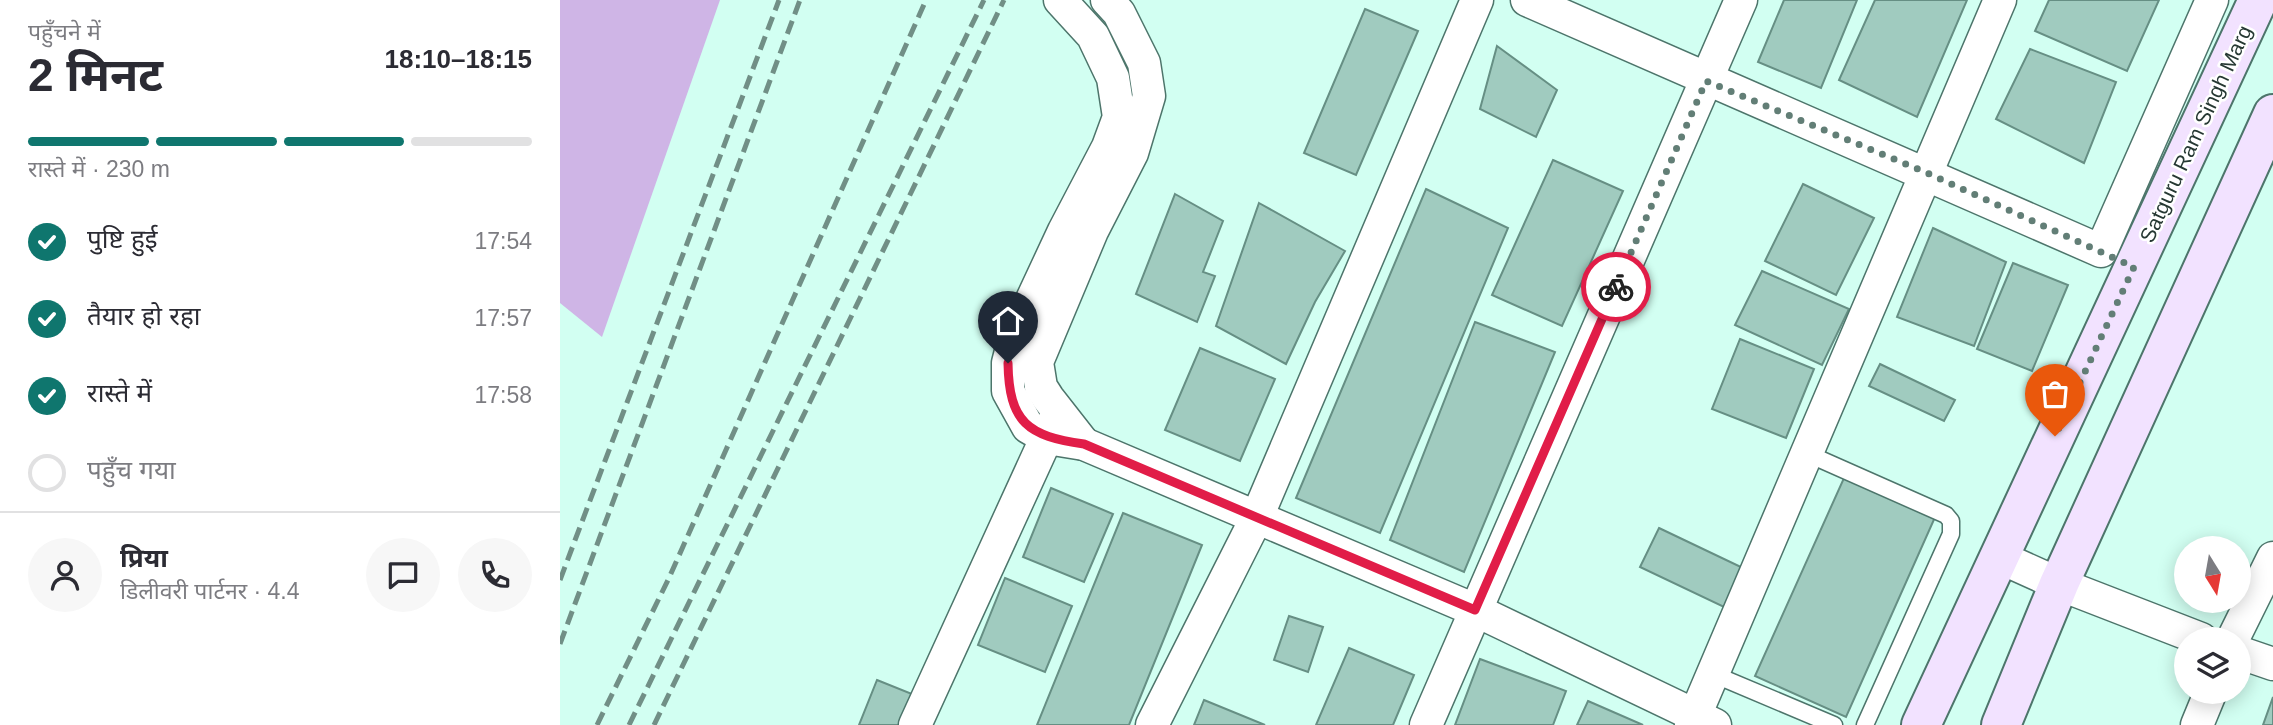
<!DOCTYPE html>
<html lang="hi">
<head>
<meta charset="utf-8">
<style>
  :root { --surface:#fff; --page:#f7f7f7; --text:#2b2b33; --muted:#7c7c81; --line:#e1e1e2; --accent:#0f766e }
  body { margin:0; font-family:Arial,"Noto Sans Devanagari",sans-serif; background:var(--page); color:var(--text); height:100vh; display:flex; flex-direction:column; font-size:26px; white-space:nowrap }
  * { box-sizing:border-box; margin:0 }
  p { font-size:23px; color:var(--muted) }
  .icon { flex:none; width:38px; height:38px; fill:none; stroke:currentColor; stroke-width:2; stroke-linecap:round; stroke-linejoin:round }
  .map { position:relative; flex:1; overflow:hidden }
  .drawer { display:flex; flex-direction:column; background:var(--surface); width:560px }
  .drawer>* { flex:none }
  .needle { width:46px; rotate:169deg }
  .fabs { position:absolute; left:1614px; top:536px; display:grid; gap:14px }
  .fabs a { display:grid; place-items:center; width:77px; height:77px; border-radius:50%; background:var(--surface); box-shadow:0 4px 18px #0003; font-size:35px }
  .pin { position:absolute; display:grid; place-items:center; width:60px; height:60px; color:#fff; margin:-72px -30px; border-radius:50% 50% 50% 0; rotate:-45deg; box-shadow:0 0 7px #0007 }
  .pin .icon { rotate:45deg }
  .courier { position:absolute; display:grid; place-items:center; width:70px; height:70px; margin:-35px; border:5px solid #e11d48; border-radius:50%; background:#fff; color:#222; box-shadow:0 2px 9px #0007 }
  .summary em { font-style:normal; font-weight:700 }
  .summary div { display:flex; flex-direction:column-reverse }
  .summary { display:flex; align-items:center; justify-content:space-between; height:119px; padding:0 28px }
  h1 { font-size:46px; font-weight:700; line-height:52px }
  .bar { display:grid; grid-template-columns:repeat(4,1fr); gap:10px 7px; align-content:center; height:84px; padding:0 28px }
  .bar i { height:9px; border-radius:5px; background:var(--line) }
  .bar .on { background:var(--accent) }
  .bar p { grid-column:span 4 }
  .line { display:flex; align-items:center; gap:18px; padding:0 28px; border-top:2px solid var(--line) }
  .line div { flex:1 }
  .round { display:grid; place-items:center; flex:none; width:74px; height:74px; border-radius:37px; background:var(--page) }
  ol { padding:0 28px; list-style:none }
  li { display:flex; align-items:center; gap:21px; height:77px }
  li p { margin-inline-start:auto }
  li .icon { padding:7px; border-radius:50%; background:var(--accent); color:#fff; stroke-width:4 }
  li:last-child { color:var(--muted) }
  li i { width:38px; height:38px; border:4px solid var(--line); border-radius:50% }
  main { display:flex; flex:1; min-height:0 }
  .map>svg:first-child { display:block }
  .green { fill:#cfb5e6 }
  .building { fill:#a0cbbf; stroke:#668f84; stroke-width:2 }
  .lines { fill:none; stroke-linecap:round; stroke-linejoin:round }
  .lane-casing { stroke:#4d756b; stroke-width:19 }
  .street-casing { stroke:#4d756b; stroke-width:35 }
  .secondary-casing { stroke:#4d756b; stroke-width:42 }
  .lane { stroke:#fff; stroke-width:16 }
  .street { stroke:#fff; stroke-width:32 }
  .secondary { stroke:#f2e2ff; stroke-width:38 }
  .rail { stroke:#718f86; stroke-width:5; stroke-dasharray:14 7; stroke-linecap:butt }
  .done { stroke:#627e76; stroke-width:7; stroke-dasharray:0 12.6 }
  .route { stroke:#e11d48; stroke-width:9 }
  .labels { text-anchor:middle; stroke-width:5; stroke-linejoin:round; paint-order:stroke }
  .street-label { font-size:21px; fill:#263833; stroke:#fff }
</style>
</head>
<body>
<main>
<section class="drawer">
<div class="summary"><div><h1>2 मिनट</h1><p>पहुँचने में</p></div><em>18:10–18:15</em></div>
<div class="bar"><i class="on"></i><i class="on"></i><i class="on"></i><i></i><p>रास्ते में · 230 m</p></div>
<ol>
<li><svg class="icon" aria-label="check" viewBox="0 0 24 24"><path d="M5 12l5 5 9-10"/></svg>पुष्टि हुई<p>17:54</p></li>
<li><svg class="icon" aria-label="check" viewBox="0 0 24 24"><path d="M5 12l5 5 9-10"/></svg>तैयार हो रहा<p>17:57</p></li>
<li><svg class="icon" aria-label="check" viewBox="0 0 24 24"><path d="M5 12l5 5 9-10"/></svg>रास्ते में<p>17:58</p></li>
<li><i></i>पहुँच गया</li>
</ol>
<div class="line" style="height:126px"><a class="round"><svg class="icon" aria-label="person" viewBox="0 0 24 24"><circle cx="12" cy="8" r="4"/><path d="M4 21q1-7 8-7t8 7"/></svg></a><div><b>प्रिया</b><p>डिलीवरी पार्टनर · 4.4</p></div><a class="round"><svg class="icon" aria-label="chat" viewBox="0 0 24 24"><path d="M4 5h16v11H9l-5 4z"/></svg></a><a class="round"><svg class="icon" aria-label="phone" viewBox="0 0 24 24"><path d="M5 4h4l2 5-3 2q2 4 5 5l2-3 5 2v4C11 20 4 13 5 4z"/></svg></a></div>
</section>
<div class="map">
<svg width="1713" height="725" viewBox="0 0 1713 725">
  <rect width="100%" height="100%" fill="#d2fff2"/>
  <path class="green" d="M0 0H160L42 337 0 303Z"/>
  <g class="building">
    <path d="M1224 0H1297L1261 88 1198 62Z"/>
    <path d="M1315 0H1407L1357 117 1279 80Z"/>
    <path d="M1489 0H1599L1567 71 1475 31Z"/>
    <path d="M805 9 858 31 796 175 744 153Z"/>
    <path d="M937 46 997 90 976 137 920 109Z"/>
    <path d="M1470 49 1556 82 1524 163 1436 119Z"/>
    <path d="M993 160 1063 191 1002 326 932 295Z"/>
    <path d="M1243 184 1314 218 1276 295 1205 261Z"/>
    <path d="M866 189 948 228 820 533 736 498Z"/>
    <path d="M615 194 663 221 643 272 655 276 637 322 576 294Z"/>
    <path d="M699 203 785 251 755 302 726 364 656 326Z"/>
    <path d="M1373 228 1446 262 1414 346 1337 317Z"/>
    <path d="M1453 263 1508 285 1472 371 1417 349Z"/>
    <path d="M1202 271 1289 309 1262 365 1175 325Z"/>
    <path d="M915 322 995 352 904 572 830 540Z"/>
    <path d="M1180 339 1254 369 1226 438 1152 409Z"/>
    <path d="M640 348 715 379 680 461 605 430Z"/>
    <path d="M1320 364 1395 400 1384 421 1309 386Z"/>
    <path d="M1284 478 1376 515 1286 717 1195 676Z"/>
    <path d="M491 488 553 514 524 582 463 557Z"/>
    <path d="M563 513 642 545 569 725H477Z"/>
    <path d="M1099 528 1183 568 1164 607 1080 567Z"/>
    <path d="M445 578 512 606 485 672 418 645Z"/>
    <path d="M729 616 763 627 748 672 714 660Z"/>
    <path d="M789 648 854 675 833 725H756Z"/>
    <path d="M920 659 1006 691 993 725H895Z"/>
    <path d="M317 680 357 696 345 725H299Z"/>
    <path d="M1713 697V725H1703Z"/>
    <path d="M644 700 705 725H634Z"/>
    <path d="M1028 701 1083 725H1017Z"/>
  </g>
  <g class="lines">
    <g class="lane-casing">
      <g id="lane">
        <path d="M1246 453 1386 515 1391 521V534L1305 725"/>
        <path d="M1153 674 1274 725"/>
      </g>
    </g>
    <g class="street-casing">
      <g id="street">
        <path d="M500 0 533 36 553 78 559 117 548 147 504 231 455 336 448 363V391L468 427 487 438 524 444 915 610 1155 725"/>
        <path d="M967 0 1541 251 1652 0"/>
        <path d="M524 444 488 398 481 387 477 362 532 231 572 153 589 96 584 63 559 13 547 0"/>
        <path d="M1439 557 1499 584 1641 639"/>
        <path d="M1673 639 1713 558"/>
        <path d="M1678 652 1713 664"/>
        <path d="M355 725 495 419"/>
        <path d="M592 725 697 517 917 0"/>
        <path d="M866 725 1181 0"/>
        <path d="M1131 725 1440 0"/>
        <path d="M1637 725 1651 691"/>
      </g>
    </g>
    <g class="secondary-casing">
      <g id="secondary">
        <path d="M1361 725 1698 0"/>
        <path d="M1441 725 1499 584 1713 114"/>
      </g>
    </g>
    <use href="#lane" class="lane"/>
    <use href="#street" class="street"/>
    <use href="#secondary" class="secondary"/>
    <g class="rail">
      <path d="M0 580 219 0"/>
      <path d="M0 644 240 0"/>
      <path d="M37 725 109 578 366 0"/>
      <path d="M69 725 424 0"/>
      <path d="M94 725 444 0"/>
    </g>
  </g>
  <g class="lines">
    <path class="done" d="M1056 287 1146 81 1365 172 1574 267 1495 436"/>
    <path class="route" d="M448 363C449 423 468 436 524 444L915 610 1056 287"/>
  </g>
  <g class="labels">
    <g class="street-label">
      <text transform="translate(1636 134) rotate(-65)" y="7">Satguru Ram Singh Marg</text>
    </g>
  </g>
</svg>
<div class="fabs">
<a><svg class="needle" viewBox="-14 -14 28 28"><path d="M0-13l5 13h-10z" fill="#e53935"/><path d="M0 13l5-13h-10z" fill="#7c7c81"/></svg></a>
<a><svg class="icon" aria-label="layers" viewBox="0 0 24 24"><path d="M12 4l9 5-9 5-9-5zM3 14l9 5 9-5"/></svg></a>
</div>
<div class="pin" style="left:1495px;top:436px;background:#ea580c"><svg class="icon" aria-label="bag" viewBox="0 0 24 24"><path d="M5 8h14l-1 12H6zM9 8a3 3 0 0 1 6 0"/></svg></div>
<div class="pin" style="left:448px;top:363px;background:#1f2937"><svg class="icon" aria-label="home" viewBox="0 0 24 24"><path d="M3 11l9-7 9 7M6 9v11h12V9"/></svg></div>
<div class="courier" style="left:1056px;top:287px"><svg class="icon" aria-label="bike" viewBox="0 0 24 24"><circle cx="6" cy="16" r="4"/><circle cx="18" cy="16" r="4"/><path d="M6 16l4-8h5l3 8M10 8l3 8H6M13 5h3"/></svg></div>
</div>
</main>
</body>
</html>
